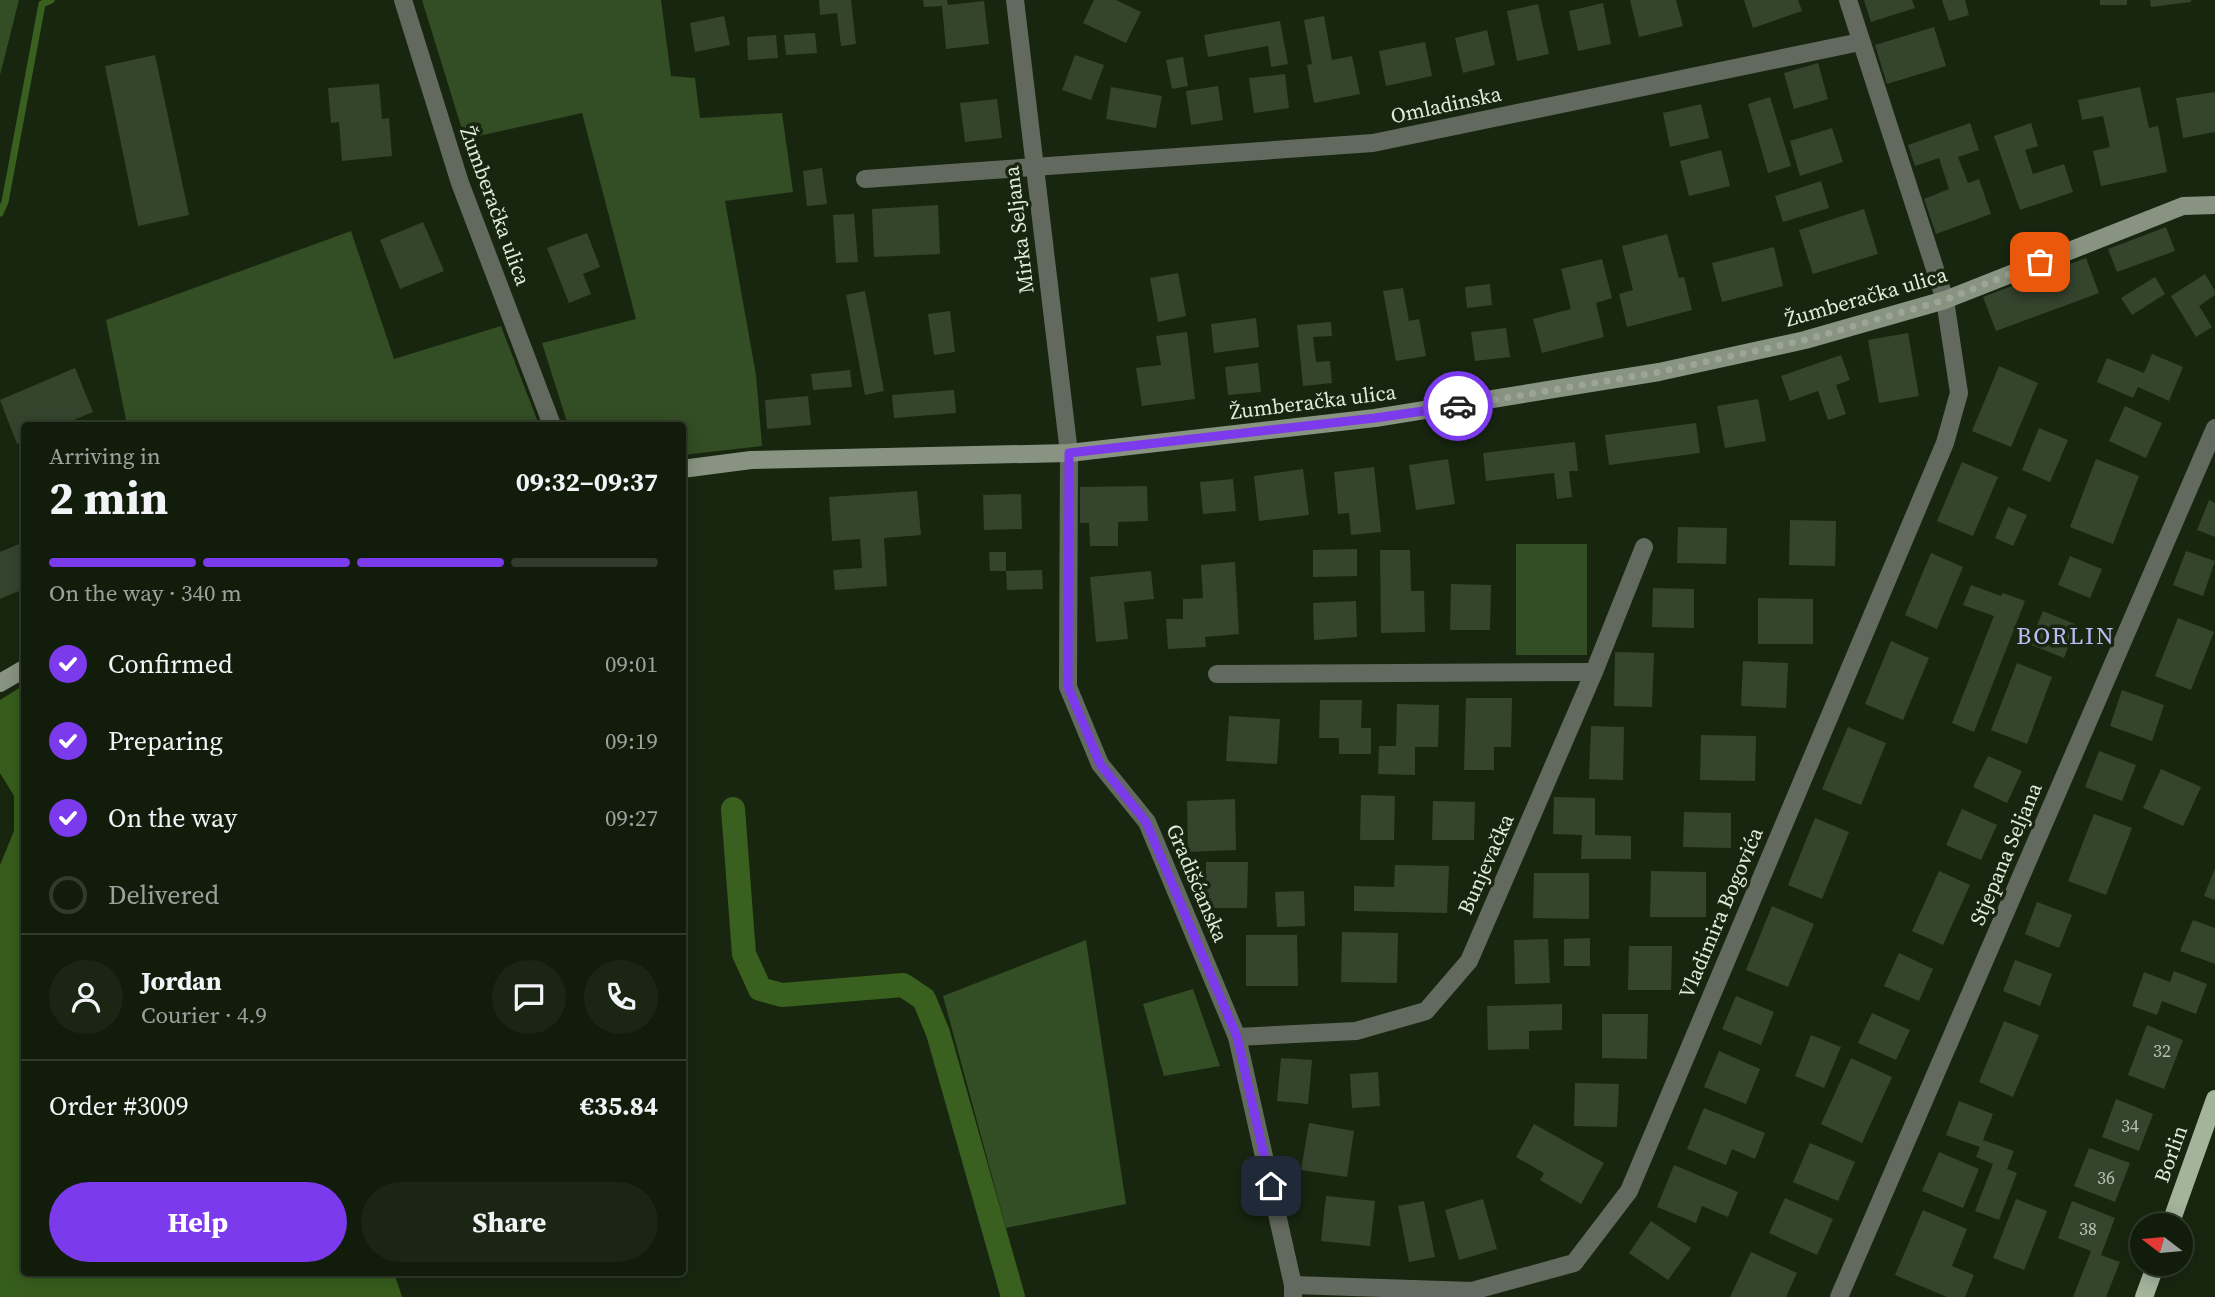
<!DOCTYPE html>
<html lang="en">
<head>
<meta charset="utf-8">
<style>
  :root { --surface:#121c0b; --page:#1b2514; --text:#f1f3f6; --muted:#9ca19d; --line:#313a2c; --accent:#7c3aed }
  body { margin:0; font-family:"Source Serif 4",serif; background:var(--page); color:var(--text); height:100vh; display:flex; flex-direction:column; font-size:26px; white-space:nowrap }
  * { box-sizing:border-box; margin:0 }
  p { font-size:23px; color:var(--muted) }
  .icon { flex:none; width:38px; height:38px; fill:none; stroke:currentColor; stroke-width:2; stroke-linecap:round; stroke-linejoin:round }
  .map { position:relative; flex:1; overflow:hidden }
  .side { position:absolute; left:21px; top:422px; width:665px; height:854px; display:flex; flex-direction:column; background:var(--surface); border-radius:7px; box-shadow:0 4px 18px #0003,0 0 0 2px var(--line) }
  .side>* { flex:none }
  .needle { width:46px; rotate:286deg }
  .fabs { position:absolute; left:2130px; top:1213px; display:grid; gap:14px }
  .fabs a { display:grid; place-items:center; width:63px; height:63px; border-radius:50%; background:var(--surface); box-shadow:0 4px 18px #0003,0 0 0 2px var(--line); font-size:35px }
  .pin { position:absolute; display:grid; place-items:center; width:60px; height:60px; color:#fff; margin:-30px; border-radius:14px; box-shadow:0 4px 10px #0006 }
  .courier { position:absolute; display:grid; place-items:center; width:70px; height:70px; margin:-35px; border:5px solid #7c3aed; border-radius:50%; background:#fff; color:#222; box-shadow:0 2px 9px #0007 }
  .summary em { font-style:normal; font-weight:700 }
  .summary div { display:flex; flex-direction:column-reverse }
  .summary { display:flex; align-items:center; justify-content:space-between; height:119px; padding:0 28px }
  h1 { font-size:46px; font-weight:700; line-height:52px }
  .bar { display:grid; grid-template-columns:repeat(4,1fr); gap:10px 7px; align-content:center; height:84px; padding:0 28px }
  .bar i { height:9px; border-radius:5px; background:var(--line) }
  .bar .selected { background:var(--accent) }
  .bar p { grid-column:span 4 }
  .line { display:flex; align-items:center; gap:18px; padding:0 28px; border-top:2px solid var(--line) }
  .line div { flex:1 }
  .round { display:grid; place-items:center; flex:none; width:74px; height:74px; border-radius:37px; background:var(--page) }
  ol { padding:0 28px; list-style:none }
  li { display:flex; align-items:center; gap:21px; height:77px }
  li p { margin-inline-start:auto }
  li .icon { padding:7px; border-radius:50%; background:var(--accent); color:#fff; stroke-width:4 }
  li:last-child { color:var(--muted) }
  li i { width:38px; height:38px; border:4px solid var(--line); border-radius:50% }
  .action { display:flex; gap:14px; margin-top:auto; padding:14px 28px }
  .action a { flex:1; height:80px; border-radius:42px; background:var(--accent); color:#fff; font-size:28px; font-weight:700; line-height:80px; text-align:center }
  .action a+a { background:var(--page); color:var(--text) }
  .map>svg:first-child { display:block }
  .green { fill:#334d24 }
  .forest { fill:#375d1c }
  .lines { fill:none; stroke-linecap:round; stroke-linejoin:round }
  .stream { stroke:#39601f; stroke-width:7 }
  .canal { stroke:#39601f; stroke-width:24 }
  .building { fill:#35442d }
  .street { stroke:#626a5f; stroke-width:18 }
  .secondary { stroke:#889481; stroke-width:18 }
  .primary { stroke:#a4b49c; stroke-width:18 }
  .done { stroke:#9ba694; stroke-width:7; stroke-dasharray:0 12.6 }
  .route { stroke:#7c3aed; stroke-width:9 }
  .labels { text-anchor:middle; stroke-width:7; stroke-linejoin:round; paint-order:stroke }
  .number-label { font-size:18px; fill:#b6c1b0 }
  .street-label { font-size:21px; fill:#e1ebdc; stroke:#18260f }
  .quarter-label { font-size:24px; letter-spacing:2px; fill:#bcbbf5; stroke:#18260f }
</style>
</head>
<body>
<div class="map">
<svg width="2215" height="1297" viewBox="0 0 2215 1297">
  <rect width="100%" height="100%" fill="#18260f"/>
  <g class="green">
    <path d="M0 0H19L0 75Z"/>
    <path d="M422 0H661L671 76 695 78 700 118 782 113 793 192 725 201 756 375 762 446 683 455 682 425H568L542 343 636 319 582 113 465 139Z"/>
    <path d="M351 231 394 359 501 326 539 425H127L106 320Z"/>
    <rect x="1516" y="544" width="71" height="111"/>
    <path d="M1086 940 1126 1204 1006 1228 943 996Z"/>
    <path d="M1193 989 1220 1066 1164 1076 1143 1004Z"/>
  </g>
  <path class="forest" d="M24 685V1272H394L402 1297H0V865L14 831V796L0 773V700Z"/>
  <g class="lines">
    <path class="stream" d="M0 213 5 202 42 4 51 0"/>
    <path class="canal" d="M733 809 744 954 760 989 782 995 903 985 924 999 938 1033 1013 1297"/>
  </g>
  <g class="building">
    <path d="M819 0H851L856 44 841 46 837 13 820 15Z"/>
    <path d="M923 0H947L948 5 984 1 989 44 946 49 942 6 924 7Z"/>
    <path d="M1094 0H1116L1141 12 1126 43 1083 23Z"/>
    <path d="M1630 0H1676L1683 26 1639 37Z"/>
    <path d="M1744 0H1798L1802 11 1753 28Z"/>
    <path d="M1864 0H1912L1915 8 1871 22Z"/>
    <path d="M1942 0H1965L1969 15 1949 21Z"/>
    <rect x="2100" y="0" width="27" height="5"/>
    <path d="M2150 0H2191V2L2151 7Z"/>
    <path d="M1603 3 1611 44 1578 51 1569 11Z"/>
    <path d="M1538 4 1549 54 1517 61 1507 11Z"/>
    <path d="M724 16 730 45 695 52 690 23Z"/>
    <path d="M1324 16 1332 60 1352 56 1360 94 1314 103 1307 65 1312 64 1304 20Z"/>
    <path d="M1280 21 1288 64 1271 67 1268 46 1208 57 1204 35Z"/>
    <path d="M1934 27 1946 66 1887 84 1875 45Z"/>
    <path d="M1487 30 1495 65 1463 73 1455 38Z"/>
    <path d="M815 33 817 53 786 55 784 35Z"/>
    <path d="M776 35 778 58 748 60 747 37Z"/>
    <path d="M1425 42 1432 76 1386 86 1379 51Z"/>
    <path d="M155 55 189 215 138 226 105 66Z"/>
    <path d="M1075 55 1104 65 1091 100 1062 90Z"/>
    <path d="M1183 57 1188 86 1172 89 1166 60Z"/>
    <path d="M1818 63 1828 99 1794 109 1784 73Z"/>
    <path d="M1285 74 1289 108 1254 113 1249 78Z"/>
    <path d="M379 84 382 119 389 118 392 156 342 161 339 122 331 123 328 88Z"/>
    <path d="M1218 86 1223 120 1191 125 1186 91Z"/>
    <path d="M1111 87 1162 96 1156 128 1106 119Z"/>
    <path d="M2140 87 2149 128 2158 126 2167 172 2101 186 2093 151 2110 147 2103 116 2082 120 2078 100Z"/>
    <path d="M2215 92V132L2183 138 2176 98Z"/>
    <path d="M1770 97 1791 166 1768 173 1748 104Z"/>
    <path d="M997 99 1002 138 965 142 960 103Z"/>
    <path d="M1701 104 1709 138 1670 147 1663 113Z"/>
    <path d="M1970 123 1979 150 1958 157 1968 183 1979 179 1991 214 1936 234 1924 199 1949 189 1939 158 1915 166 1908 145Z"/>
    <path d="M2031 123 2038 146 2025 150 2033 174 2064 164 2073 192 2020 210 1994 136Z"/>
    <path d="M1832 128 1843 162 1800 176 1790 141Z"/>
    <path d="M1721 150 1730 186 1689 196 1680 161Z"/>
    <path d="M822 168 827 204 807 206 803 171Z"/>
    <path d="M1821 181 1829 208 1783 222 1775 196Z"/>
    <path d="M938 205 940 254 874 257 872 209Z"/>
    <path d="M1864 209 1878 254 1813 274 1799 230Z"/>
    <path d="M854 214 858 262 836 263 833 215Z"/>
    <path d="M423 222 444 271 400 289 380 240Z"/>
    <path d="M2166 227 2175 251 2117 272 2108 249Z"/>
    <path d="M587 233 600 267 583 274 591 294 569 303 547 248Z"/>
    <path d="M1667 234 1679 278 1684 277 1692 310 1627 327 1619 294 1633 290 1622 246Z"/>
    <path d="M1774 247 1783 286 1722 302 1712 263Z"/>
    <path d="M2086 258 2099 293 1996 331 1983 297Z"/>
    <path d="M1602 259 1612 298 1596 303 1604 337 1542 353 1533 319 1571 309 1561 269Z"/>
    <path d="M1178 273 1186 316 1158 322 1150 278Z"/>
    <path d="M2205 274 2215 291V295L2199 306 2212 327 2196 337 2171 296Z"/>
    <path d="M2155 277 2165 294 2132 315 2121 298Z"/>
    <path d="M1490 284 1492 305 1467 308 1465 287Z"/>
    <path d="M1403 288 1409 321 1419 319 1426 356 1396 361 1383 291Z"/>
    <path d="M865 291 884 391 865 395 846 295Z"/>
    <path d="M950 311 955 352 934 355 928 314Z"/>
    <path d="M1256 318 1259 347 1214 353 1211 324Z"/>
    <path d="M1331 322 1332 336 1313 337 1316 362 1330 361 1332 383 1303 386 1297 325Z"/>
    <path d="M1506 328 1510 357 1475 361 1471 332Z"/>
    <path d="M1187 332 1195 399 1142 406 1136 368 1161 365 1156 336Z"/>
    <path d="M1908 333 1919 396 1879 403 1868 340Z"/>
    <path d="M2152 354 2183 367 2169 401 2138 387 2133 398 2097 382 2107 358 2144 373Z"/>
    <path d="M1841 355 1850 380 1836 385 1846 414 1828 420 1818 391 1790 401 1781 376Z"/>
    <path d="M1258 363 1261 392 1228 395 1225 367Z"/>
    <path d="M1999 366 2038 383 2011 447 1972 431Z"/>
    <path d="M75 368 93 412 62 425H24V441L17 444 0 400Z"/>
    <path d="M850 370 852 387 813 390 811 374Z"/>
    <path d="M954 390 956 413 894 418 892 395Z"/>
    <path d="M808 396 811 425 767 429 765 400Z"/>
    <path d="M1758 399 1766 441 1725 448 1717 406Z"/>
    <path d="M2125 406 2162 423 2146 458 2109 441Z"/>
    <path d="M1696 423 1700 453 1609 465 1605 435Z"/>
    <path d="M2039 428 2068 440 2050 482 2022 470Z"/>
    <path d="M1575 442 1578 471H1569L1572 497 1557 499 1554 473 1486 481 1483 453Z"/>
    <path d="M1448 459 1455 504 1416 510 1409 465Z"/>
    <path d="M2096 459 2139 476 2113 544 2070 527Z"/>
    <path d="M1962 462 1998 477 1973 536 1937 521Z"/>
    <path d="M1374 467 1381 532 1351 535 1349 513 1338 514 1334 472Z"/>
    <path d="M1303 469 1309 515 1259 521 1254 476Z"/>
    <path d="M1233 479 1236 511 1203 514 1200 482Z"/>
    <path d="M1147 486 1148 521 1118 522V546H1090L1089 523H1080V487Z"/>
    <path d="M917 491 921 535 884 538 887 586 835 590 833 570 862 568 860 539 832 541 829 497Z"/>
    <path d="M1021 494 1022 529 984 530 983 495Z"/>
    <path d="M2209 500 2215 503V537L2197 530Z"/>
    <path d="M2008 507 2027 515 2013 546 1995 538Z"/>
    <path d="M1790 520 1836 521 1835 566 1789 565Z"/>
    <path d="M1678 527 1727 528 1726 564 1677 563Z"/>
    <path d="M24 542V589L0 599V552Z"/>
    <path d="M1357 549V576L1313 577V550Z"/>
    <path d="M1380 550H1410L1411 591H1424L1425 632 1381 633Z"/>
    <path d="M2186 551 2215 561 2203 596 2173 585Z"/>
    <path d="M989 552H1006V571H990Z"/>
    <path d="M1931 553 1963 567 1937 629 1905 615Z"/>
    <path d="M2070 556 2102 569 2090 598 2058 585Z"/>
    <path d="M1235 562 1239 634 1205 637 1206 647 1168 649 1166 619H1183V599L1203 598 1201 565Z"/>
    <path d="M1042 570 1043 589 1007 590 1006 571Z"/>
    <path d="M1151 571 1154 599 1124 602 1128 639 1096 642 1090 577Z"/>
    <path d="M1451 584 1491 585 1490 630H1450Z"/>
    <path d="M1971 585 2001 596 2003 593 2025 601 1974 732 1952 723 1994 616 1963 605Z"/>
    <path d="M1653 588 1694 589V628L1652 627Z"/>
    <path d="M1758 598 1813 599V644H1758Z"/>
    <path d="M1356 601 1357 637 1314 640 1313 603Z"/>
    <path d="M2043 611 2077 625 2064 658 2029 644Z"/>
    <path d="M2178 618 2214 632 2191 690 2155 676Z"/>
    <path d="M1891 641 1929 658 1903 720 1865 704Z"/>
    <path d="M1615 652 1654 653 1652 707 1614 706Z"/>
    <path d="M1743 661 1788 663 1786 708 1741 706Z"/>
    <path d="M2017 663 2052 677 2027 744 1991 730Z"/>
    <path d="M2122 690 2164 705 2152 741 2110 726Z"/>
    <path d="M1466 698H1512L1511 747H1494V770H1464Z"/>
    <path d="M1320 700H1362L1361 728H1371V754H1339V738H1319Z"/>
    <path d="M1397 704 1439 705 1438 747H1415V775L1378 774 1379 746H1396Z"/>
    <path d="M1229 716 1280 719 1277 764 1226 761Z"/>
    <path d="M1591 726 1624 727 1623 780 1589 779Z"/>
    <path d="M1848 727 1886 743 1861 805 1822 789Z"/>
    <path d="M1701 735 1756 736 1755 781 1700 780Z"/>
    <path d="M2099 751 2136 765 2122 801 2085 787Z"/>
    <path d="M1988 756 2022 771 2007 803 1973 787Z"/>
    <path d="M2161 769 2201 787 2183 826 2143 808Z"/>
    <path d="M1361 795 1395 796 1394 840H1360Z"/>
    <path d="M1554 797 1595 798V835L1631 836V859H1581L1582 835 1553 834Z"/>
    <path d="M1235 799 1236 850 1188 852 1187 801Z"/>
    <path d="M1433 801 1475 802 1474 840H1432Z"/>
    <path d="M1962 809 1997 825 1981 860 1946 845Z"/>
    <path d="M1684 812 1731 813V848L1683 847Z"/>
    <path d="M2094 814 2132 828 2106 895 2068 881Z"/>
    <path d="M1815 818 1849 832 1822 899 1788 885Z"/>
    <path d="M1206 862H1248L1247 908H1206Z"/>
    <path d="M1395 865 1449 866 1447 913 1354 911V886L1394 887Z"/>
    <path d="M2215 868V900L2204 896Z"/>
    <path d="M1651 871 1706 872V917H1650Z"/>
    <path d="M1939 871 1970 885 1943 945 1912 931Z"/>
    <path d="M1534 873H1589V919L1533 918Z"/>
    <path d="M1304 891 1305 926 1277 927 1275 892Z"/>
    <path d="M2037 902 2072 915 2059 948 2025 934Z"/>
    <path d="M1772 906 1814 924 1788 987 1746 970Z"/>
    <path d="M2193 920 2215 928V964L2180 951Z"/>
    <path d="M1342 932 1398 933 1397 983 1341 982Z"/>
    <path d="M1246 935H1297L1298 986H1246Z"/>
    <path d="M1590 938V966H1564V939Z"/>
    <path d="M1548 939 1550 983 1515 984 1514 940Z"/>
    <path d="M1629 946H1672L1671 990H1628Z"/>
    <path d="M1899 953 1933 969 1919 1001 1884 986Z"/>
    <path d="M2015 960 2052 974 2040 1006 2003 991Z"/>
    <path d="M2174 971 2207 984 2196 1014 2162 1001 2157 1015 2132 1006 2144 972 2170 982Z"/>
    <path d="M1736 996 1774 1012 1761 1045 1722 1029Z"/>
    <path d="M1562 1004V1030L1529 1031V1049L1488 1050 1487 1006Z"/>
    <path d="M1872 1013 1910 1030 1896 1060 1858 1043Z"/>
    <path d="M1602 1014H1648L1647 1059 1602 1058Z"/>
    <path d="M2004 1021 2039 1035 2013 1097 1979 1082Z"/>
    <path d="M2147 1025 2183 1040 2164 1089 2128 1075Z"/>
    <path d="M1811 1035 1841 1047 1824 1088 1795 1076Z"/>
    <path d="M1719 1051 1760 1069 1746 1104 1704 1087Z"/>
    <path d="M1281 1058 1312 1060 1308 1104 1277 1101Z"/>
    <path d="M1851 1058 1892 1077 1862 1143 1821 1124Z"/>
    <path d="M1378 1072 1380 1106 1352 1108 1350 1074Z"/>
    <path d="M1575 1083 1619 1084 1617 1127 1574 1126Z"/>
    <path d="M2116 1099 2153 1114 2139 1151 2102 1137Z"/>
    <path d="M1959 1101 1993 1114 1983 1140 2014 1151 2007 1169 2017 1173 1999 1220 1975 1211 1993 1164 1976 1157 1980 1147 1946 1135Z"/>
    <path d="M1704 1108 1765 1133 1755 1159 1732 1149 1726 1165 1687 1149Z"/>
    <path d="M1309 1123 1354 1131 1347 1177 1301 1170Z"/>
    <path d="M1534 1124 1604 1163 1581 1204 1540 1180 1544 1173 1516 1157Z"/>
    <path d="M1810 1143 1855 1162 1838 1201 1793 1182Z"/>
    <path d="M2089 1148 2130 1163 2115 1202 2074 1186Z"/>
    <path d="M1939 1152 1979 1169 1963 1208 1922 1191Z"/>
    <path d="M1674 1165 1738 1192 1728 1217 1702 1206 1696 1223 1657 1207Z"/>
    <path d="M1326 1196 1375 1201 1370 1246 1321 1241Z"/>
    <path d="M1785 1198 1833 1219 1817 1255 1769 1233Z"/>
    <path d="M1483 1199 1497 1249 1459 1260 1445 1210Z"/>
    <path d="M2016 1199 2047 1211 2024 1270 1993 1258Z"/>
    <path d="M1424 1201 1435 1257 1409 1262 1398 1206Z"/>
    <path d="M2072 1201 2115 1218 2101 1255 2120 1262 2106 1297H2073L2091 1251 2058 1238Z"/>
    <path d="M1923 1210 1967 1229 1952 1266 1974 1275 1965 1297H1947L1895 1275Z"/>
    <path d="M1651 1221 1691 1248 1668 1280 1629 1253Z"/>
    <path d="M1751 1252 1797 1273 1786 1297H1730Z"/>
  </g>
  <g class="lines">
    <g class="street">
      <path d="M403 0 460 183 552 425"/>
      <path d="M1015 0 1069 453 1068 687 1100 764 1147 822 1237 1037 1293 1285V1297"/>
      <path d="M865 179 1373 143 1860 42"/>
      <path d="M1217 674 1594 672"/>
      <path d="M1237 1037 1356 1031 1426 1011 1469 961 1594 672 1644 547"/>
      <path d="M1293 1285 1472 1291 1574 1263 1629 1191 1945 443 1959 393 1945 300 1848 0"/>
      <path d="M1839 1297 2215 428"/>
    </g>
    <g class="secondary">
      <path d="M682 469 751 460 1069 453 1375 418 1659 372 1805 340 1945 300 2183 206 2215 205"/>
      <path d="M0 683 24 669"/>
    </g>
    <g class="primary">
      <path d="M2170 1225 2215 1099"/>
      <path d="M2144 1297 2156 1264"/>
    </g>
  </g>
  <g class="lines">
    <path class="done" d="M1458 406 1659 372 1805 340 1945 300 2040 262"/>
    <path class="route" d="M1271 1186 1237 1037 1146 822 1100 764 1068 687 1069 453 1375 418 1458 406"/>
  </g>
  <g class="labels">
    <g class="number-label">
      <text x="2162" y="1057">32</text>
      <text x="2130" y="1132">34</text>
      <text x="2106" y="1184">36</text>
      <text x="2088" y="1235">38</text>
    </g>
    <g class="street-label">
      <text transform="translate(1446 105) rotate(-12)" y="7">Omladinska</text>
      <text transform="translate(495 206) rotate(70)" y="7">Žumberačka ulica</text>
      <text transform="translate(1019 230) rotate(-97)" y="7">Mirka Seljana</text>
      <text transform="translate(1866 297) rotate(-16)" y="7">Žumberačka ulica</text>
      <text transform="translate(1313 402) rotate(-7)" y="7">Žumberačka ulica</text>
      <text transform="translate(2006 854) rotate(-67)" y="7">Stjepana Seljana</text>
      <text transform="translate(1486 864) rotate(-66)" y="7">Bunjevačka</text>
      <text transform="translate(1197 883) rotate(67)" y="7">Gradišćanska</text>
      <text transform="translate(1721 913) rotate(-67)" y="7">Vladimira Bogovića</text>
      <text transform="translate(2171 1154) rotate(-70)" y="7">Borlin</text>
    </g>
    <g class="quarter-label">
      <text x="2066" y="644">BORLIN</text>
    </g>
  </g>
</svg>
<div class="fabs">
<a><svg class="needle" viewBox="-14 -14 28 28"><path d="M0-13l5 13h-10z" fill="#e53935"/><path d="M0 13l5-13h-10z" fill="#9ca19d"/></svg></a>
</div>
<div class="pin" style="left:2040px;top:262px;background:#ea580c"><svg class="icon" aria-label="bag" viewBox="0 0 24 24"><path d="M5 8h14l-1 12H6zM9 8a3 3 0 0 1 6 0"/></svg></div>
<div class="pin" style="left:1271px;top:1186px;background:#1f2937"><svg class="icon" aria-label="home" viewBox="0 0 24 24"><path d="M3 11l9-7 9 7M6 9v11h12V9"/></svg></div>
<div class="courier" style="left:1458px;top:406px"><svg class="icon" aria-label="car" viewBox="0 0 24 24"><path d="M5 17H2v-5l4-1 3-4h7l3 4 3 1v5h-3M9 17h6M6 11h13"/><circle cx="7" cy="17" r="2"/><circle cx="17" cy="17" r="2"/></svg></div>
<section class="side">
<div class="summary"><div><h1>2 min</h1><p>Arriving in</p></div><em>09:32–09:37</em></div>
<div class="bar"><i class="selected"></i><i class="selected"></i><i class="selected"></i><i></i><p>On the way · 340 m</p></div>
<ol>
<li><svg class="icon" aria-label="check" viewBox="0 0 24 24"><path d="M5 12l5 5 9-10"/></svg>Confirmed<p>09:01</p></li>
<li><svg class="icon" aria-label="check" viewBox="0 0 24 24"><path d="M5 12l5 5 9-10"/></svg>Preparing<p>09:19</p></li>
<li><svg class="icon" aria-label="check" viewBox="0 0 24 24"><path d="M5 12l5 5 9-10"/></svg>On the way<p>09:27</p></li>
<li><i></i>Delivered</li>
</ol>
<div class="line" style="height:126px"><a class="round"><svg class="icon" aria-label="person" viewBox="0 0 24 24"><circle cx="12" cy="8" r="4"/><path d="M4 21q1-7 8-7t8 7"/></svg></a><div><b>Jordan</b><p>Courier · 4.9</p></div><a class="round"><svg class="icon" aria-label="chat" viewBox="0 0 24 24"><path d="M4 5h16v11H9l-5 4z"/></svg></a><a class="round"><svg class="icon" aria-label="phone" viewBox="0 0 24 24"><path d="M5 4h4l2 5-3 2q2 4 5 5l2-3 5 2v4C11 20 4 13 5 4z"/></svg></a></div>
<div class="line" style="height:91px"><div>Order #3009</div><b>€35.84</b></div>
<div class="action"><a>Help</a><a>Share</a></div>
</section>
</div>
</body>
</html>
